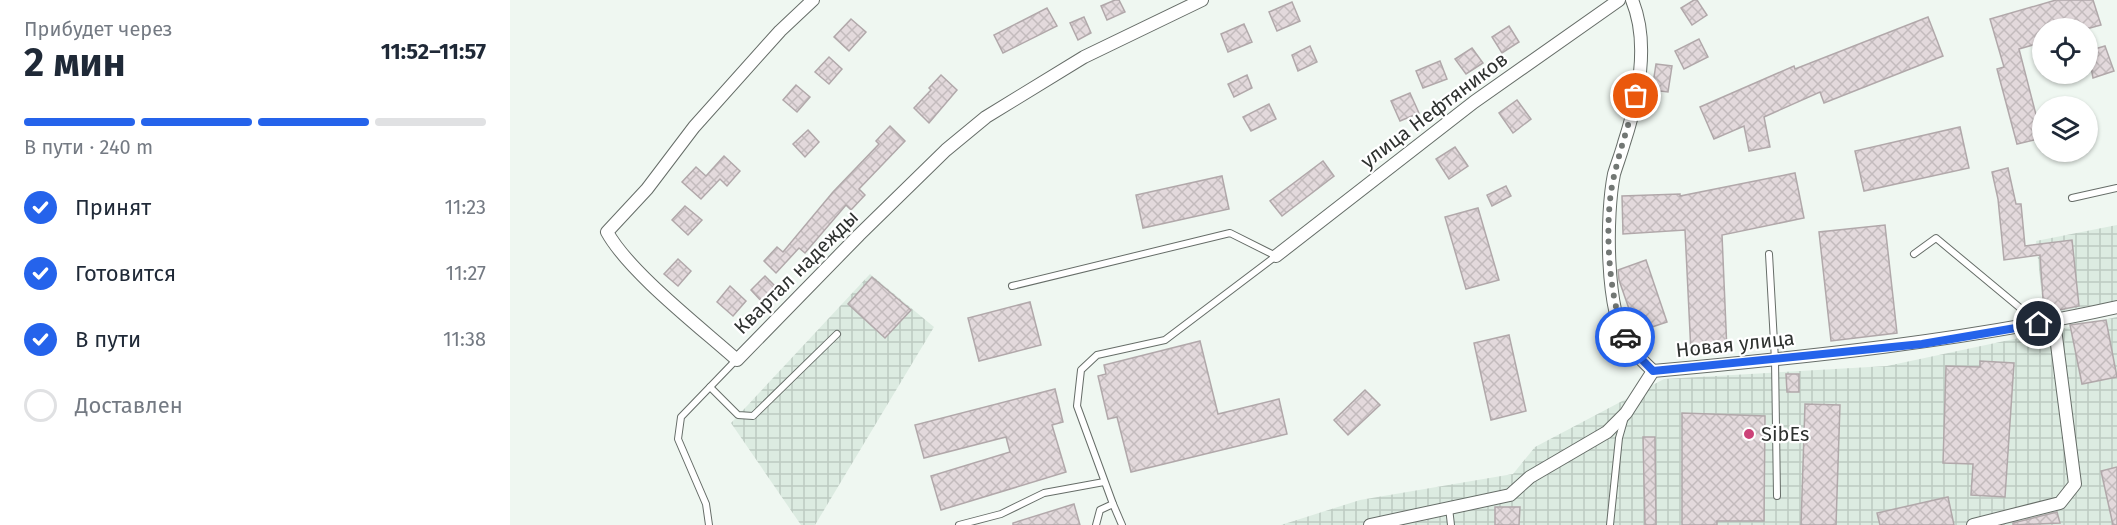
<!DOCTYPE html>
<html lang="ru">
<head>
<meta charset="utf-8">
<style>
  :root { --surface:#fff; --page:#f6f6f7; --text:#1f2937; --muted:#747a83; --line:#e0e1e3; --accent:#2563eb }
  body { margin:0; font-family:"Fira Sans",sans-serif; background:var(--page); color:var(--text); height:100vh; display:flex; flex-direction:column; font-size:22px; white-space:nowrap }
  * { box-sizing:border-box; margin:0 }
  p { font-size:20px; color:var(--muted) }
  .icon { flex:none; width:33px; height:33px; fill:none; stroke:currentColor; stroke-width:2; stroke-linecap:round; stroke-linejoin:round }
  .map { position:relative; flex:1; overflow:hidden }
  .sheet { display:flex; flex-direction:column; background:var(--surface); width:510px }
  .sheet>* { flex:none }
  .buttons { position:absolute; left:1522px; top:18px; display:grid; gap:12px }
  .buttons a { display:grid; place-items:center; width:66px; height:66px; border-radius:50%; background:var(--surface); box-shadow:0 2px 4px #0004; font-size:30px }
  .pin { position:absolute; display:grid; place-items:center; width:51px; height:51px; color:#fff; margin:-26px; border:3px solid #fff; border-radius:50%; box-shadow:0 2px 6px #0007 }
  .courier { position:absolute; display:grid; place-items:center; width:60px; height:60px; margin:-30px; border:4px solid #2563eb; border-radius:50%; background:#fff; color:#222; box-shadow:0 2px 8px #0007 }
  .summary em { font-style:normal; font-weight:700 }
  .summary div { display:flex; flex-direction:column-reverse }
  .summary { display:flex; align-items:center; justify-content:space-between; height:102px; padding:0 24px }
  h1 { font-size:39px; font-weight:700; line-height:45px }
  .bar { display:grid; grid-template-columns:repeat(4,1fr); gap:9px 6px; align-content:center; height:72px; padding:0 24px }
  .bar i { height:8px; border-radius:4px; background:var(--line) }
  .bar .active { background:var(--accent) }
  .bar p { grid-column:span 4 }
  ol { padding:0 24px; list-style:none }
  li { display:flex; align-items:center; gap:18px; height:66px }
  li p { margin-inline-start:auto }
  li .icon { padding:6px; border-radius:50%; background:var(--accent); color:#fff; stroke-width:4 }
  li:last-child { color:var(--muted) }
  li i { width:33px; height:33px; border:3px solid var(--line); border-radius:50% }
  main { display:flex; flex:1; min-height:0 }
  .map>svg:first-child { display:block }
  .industrial { fill:url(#industrial-grid) }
  .building { fill:url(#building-cross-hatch); stroke:#b1a8aa; stroke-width:1.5 }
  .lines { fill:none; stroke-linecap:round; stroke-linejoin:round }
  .service-casing { stroke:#666d68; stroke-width:8 }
  .minor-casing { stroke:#666d68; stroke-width:14 }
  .service { stroke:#fff; stroke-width:6 }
  .minor { stroke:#fff; stroke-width:12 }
  .done { stroke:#727774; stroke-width:6; stroke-dasharray:0 10.8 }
  .route { stroke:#2563eb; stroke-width:8 }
  .poi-dot { fill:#cc4178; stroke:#fff; stroke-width:2 }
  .labels { text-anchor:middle; stroke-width:4.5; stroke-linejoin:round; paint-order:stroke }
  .street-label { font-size:20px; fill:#2f3230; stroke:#fff }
  .poi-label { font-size:20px; fill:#2f3230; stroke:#fff; text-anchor:start }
</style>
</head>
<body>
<main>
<section class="sheet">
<div class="summary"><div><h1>2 мин</h1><p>Прибудет через</p></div><em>11:52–11:57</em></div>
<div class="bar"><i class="active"></i><i class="active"></i><i class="active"></i><i></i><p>В пути · 240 m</p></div>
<ol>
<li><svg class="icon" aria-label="check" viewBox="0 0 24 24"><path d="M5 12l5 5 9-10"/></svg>Принят<p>11:23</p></li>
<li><svg class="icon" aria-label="check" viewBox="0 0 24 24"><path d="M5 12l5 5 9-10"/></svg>Готовится<p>11:27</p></li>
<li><svg class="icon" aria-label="check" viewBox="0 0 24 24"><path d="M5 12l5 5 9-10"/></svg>В пути<p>11:38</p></li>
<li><i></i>Доставлен</li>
</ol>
</section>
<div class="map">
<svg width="1607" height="525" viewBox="0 0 1607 525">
  <defs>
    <pattern id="industrial-grid" width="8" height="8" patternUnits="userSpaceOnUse" patternTransform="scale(1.5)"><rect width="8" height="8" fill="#dcebe1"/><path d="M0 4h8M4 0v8" fill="none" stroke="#bdcac1"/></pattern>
    <pattern id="building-cross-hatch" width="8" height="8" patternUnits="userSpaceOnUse" patternTransform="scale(1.5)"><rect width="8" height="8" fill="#e3d9dc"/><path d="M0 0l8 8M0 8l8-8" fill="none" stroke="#c3bbbd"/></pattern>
  </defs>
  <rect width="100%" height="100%" fill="#eff7f1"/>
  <g class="industrial">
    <path d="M1607 225V301L1534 314 1526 241Z"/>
    <path d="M360 274 424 327 305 525H291L221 423Z"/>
    <path d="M1607 317V525H771L850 500 1003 474 1025 447 1154 379 1377 366Z"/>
  </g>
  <g class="building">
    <path d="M605 0H609L615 12 597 20 591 6Z"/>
    <path d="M1184 0H1187L1197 15 1182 25 1171 8Z"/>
    <path d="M1546 0H1583L1591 25 1580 28H1533V42L1509 49 1532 138 1507 144 1487 69 1494 67 1480 19Z"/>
    <path d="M782 2 790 21 767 31 759 12Z"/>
    <path d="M537 8 547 26 493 53 484 35Z"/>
    <path d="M574 17 581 33 568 40 560 23Z"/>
    <path d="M1418 17 1433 56 1314 103 1310 92 1254 117 1260 147 1239 151 1234 126 1204 139 1190 107 1284 66 1285 69Z"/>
    <path d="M341 19 356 32 339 51 324 37Z"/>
    <path d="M734 24 742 42 718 52 711 34Z"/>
    <path d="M999 26 1009 42 992 53 982 37Z"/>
    <path d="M1189 39 1198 57 1174 69 1165 51Z"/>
    <path d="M800 46 807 62 788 71 782 55Z"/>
    <path d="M1595 46 1604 71 1583 78 1578 51Z"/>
    <path d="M962 48 973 63 956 74 945 59Z"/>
    <path d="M319 57 332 69 319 84 305 72Z"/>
    <path d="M930 61 937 79 913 88 906 71Z"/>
    <path d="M1146 64 1162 66 1158 92 1142 90Z"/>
    <path d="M431 75 447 90 419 123 404 108 421 90 419 88Z"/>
    <path d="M737 75 742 88 724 97 718 84Z"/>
    <path d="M286 85 300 97 287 112 273 100Z"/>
    <path d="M900 93 909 113 890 121 881 101Z"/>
    <path d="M1007 100 1021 119 1003 133 989 113Z"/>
    <path d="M759 104 766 119 741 131 733 117Z"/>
    <path d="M380 126 395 141 349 189 355 195 341 210 336 205 295 253 289 248 266 273 254 261 267 247 273 252 323 192 369 144 366 141Z"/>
    <path d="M1450 127 1459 168 1354 191 1345 151Z"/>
    <path d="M298 130 309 142 295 157 283 144Z"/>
    <path d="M945 147 958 166 939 179 926 159Z"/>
    <path d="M214 156 230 171 217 186 210 179 191 199 172 182 186 167 196 176Z"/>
    <path d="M813 161 824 176 772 216 760 201Z"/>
    <path d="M1498 168 1506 204H1511L1515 246 1562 240 1569 306 1534 313 1530 255 1494 260 1488 199 1482 172Z"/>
    <path d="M1285 173 1294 218 1212 235 1217 351 1181 353 1175 230 1113 234 1112 196 1170 194V196Z"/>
    <path d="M712 176 719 209 633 228 626 195Z"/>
    <path d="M996 186 1001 196 982 206 977 195Z"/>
    <path d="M175 206 192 220 178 235 162 220Z"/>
    <path d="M968 208 989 280 956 289 935 217Z"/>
    <path d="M1375 225 1387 333 1321 341 1309 232Z"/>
    <path d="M168 259 181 271 168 286 154 274Z"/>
    <path d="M1136 260 1157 322 1127 332 1109 280 1108 270Z"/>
    <path d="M255 276 267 288 253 303 241 290Z"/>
    <path d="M362 277 401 310 375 338 338 304Z"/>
    <path d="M220 286 236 301 223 316 207 302Z"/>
    <path d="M520 302 531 345 469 361 458 318Z"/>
    <path d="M1596 320 1607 377 1572 384 1560 325Z"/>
    <path d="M999 335 1016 411 981 420 964 343Z"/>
    <path d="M690 341 708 414 769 399 777 434 621 472 607 417 598 419 588 376 596 374 594 365Z"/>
    <path d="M1470 361 1504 363 1495 497 1461 495 1463 464 1433 463 1436 366 1470 367Z"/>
    <path d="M1276 374H1289V392H1277Z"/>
    <path d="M545 389 553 422 542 425 556 472 431 510 421 476 500 452 496 437 414 458 405 425Z"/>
    <path d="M855 390 870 405 838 435 824 420Z"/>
    <path d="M1295 404 1330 405 1326 525H1291Z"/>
    <path d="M1172 413 1255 416 1254 521H1207V525H1172Z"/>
    <path d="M1133 437H1145L1146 525H1135Z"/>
    <path d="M1607 467V525H1603L1591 471Z"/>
    <path d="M1438 497 1444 525H1370L1367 513Z"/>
    <path d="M564 504 570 525H503V523Z"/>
    <path d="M985 507H1010L1009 525H985Z"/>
    <path d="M1547 512 1550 523 1503 525V523Z"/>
  </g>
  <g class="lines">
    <g class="service-casing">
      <g id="service">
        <path d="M1562 198 1607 188"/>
        <path d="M1259 254 1265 360 1267 496"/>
        <path d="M1404 254 1426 238 1527 322"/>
        <path d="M502 286 720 233 766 256 655 340 587 355 571 370 567 406 603 504 590 510 586 525"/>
        <path d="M200 387 228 415 243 416 327 334"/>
        <path d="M603 504 612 525"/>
        <path d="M939 508 941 525"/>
        <path d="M199 525 196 504 168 439 171 417 226 360"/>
        <path d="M449 525 491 514 534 493 594 482"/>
        <path d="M1100 525 1109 438 1115 417"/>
      </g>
    </g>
    <g class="minor-casing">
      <g id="minor">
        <path d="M303 0 270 31 184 127 137 189 97 232C119 272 190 327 227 360L349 235 436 150 476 117 574 57 692 0"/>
        <path d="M1122 0C1140 43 1128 100 1114 143 1111 154 1107 164 1104 174 1096 214 1095 310 1118 345 1125 354 1135 363 1143 371"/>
        <path d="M766 256 964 102 1109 0"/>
        <path d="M860 525 1000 495 1020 477 1097 432 1116 413 1143 371C1299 357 1454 341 1607 307"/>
        <path d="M1463 525 1550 503 1565 484 1544 321"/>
      </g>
    </g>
    <use href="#service" class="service"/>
    <use href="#minor" class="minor"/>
  </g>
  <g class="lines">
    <path class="done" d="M1115 337C1098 295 1093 217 1105 172 1111 146 1120 121 1126 96"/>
    <path class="route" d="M1115 337 1118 345 1143 371 1412 344 1529 324"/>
  </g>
  <circle class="poi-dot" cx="1239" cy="434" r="6"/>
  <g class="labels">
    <g class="street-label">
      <text transform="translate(924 110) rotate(-37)" y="7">улица Нефтяников</text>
      <text transform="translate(286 272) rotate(-45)" y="7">Квартал надежды</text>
      <text transform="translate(1225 344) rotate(-6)" y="7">Новая улица</text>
    </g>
    <g class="poi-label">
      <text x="1251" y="441">SibEs</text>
    </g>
  </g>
</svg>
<div class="buttons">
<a><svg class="icon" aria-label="locate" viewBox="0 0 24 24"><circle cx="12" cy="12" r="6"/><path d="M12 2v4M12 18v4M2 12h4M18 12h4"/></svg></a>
<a><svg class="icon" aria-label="layers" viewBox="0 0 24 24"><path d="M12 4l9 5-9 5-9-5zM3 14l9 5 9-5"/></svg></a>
</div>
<div class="pin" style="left:1126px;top:96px;background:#ea580c"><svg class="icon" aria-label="bag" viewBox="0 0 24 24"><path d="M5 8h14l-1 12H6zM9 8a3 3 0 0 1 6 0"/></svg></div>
<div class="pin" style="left:1529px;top:324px;background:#1f2937"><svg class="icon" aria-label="home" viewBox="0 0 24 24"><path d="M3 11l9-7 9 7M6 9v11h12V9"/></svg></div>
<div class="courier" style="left:1115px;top:337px"><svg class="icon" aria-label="car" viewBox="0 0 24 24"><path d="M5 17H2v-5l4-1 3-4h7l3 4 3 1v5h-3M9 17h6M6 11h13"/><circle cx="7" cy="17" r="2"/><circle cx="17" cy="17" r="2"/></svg></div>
</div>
</main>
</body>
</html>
